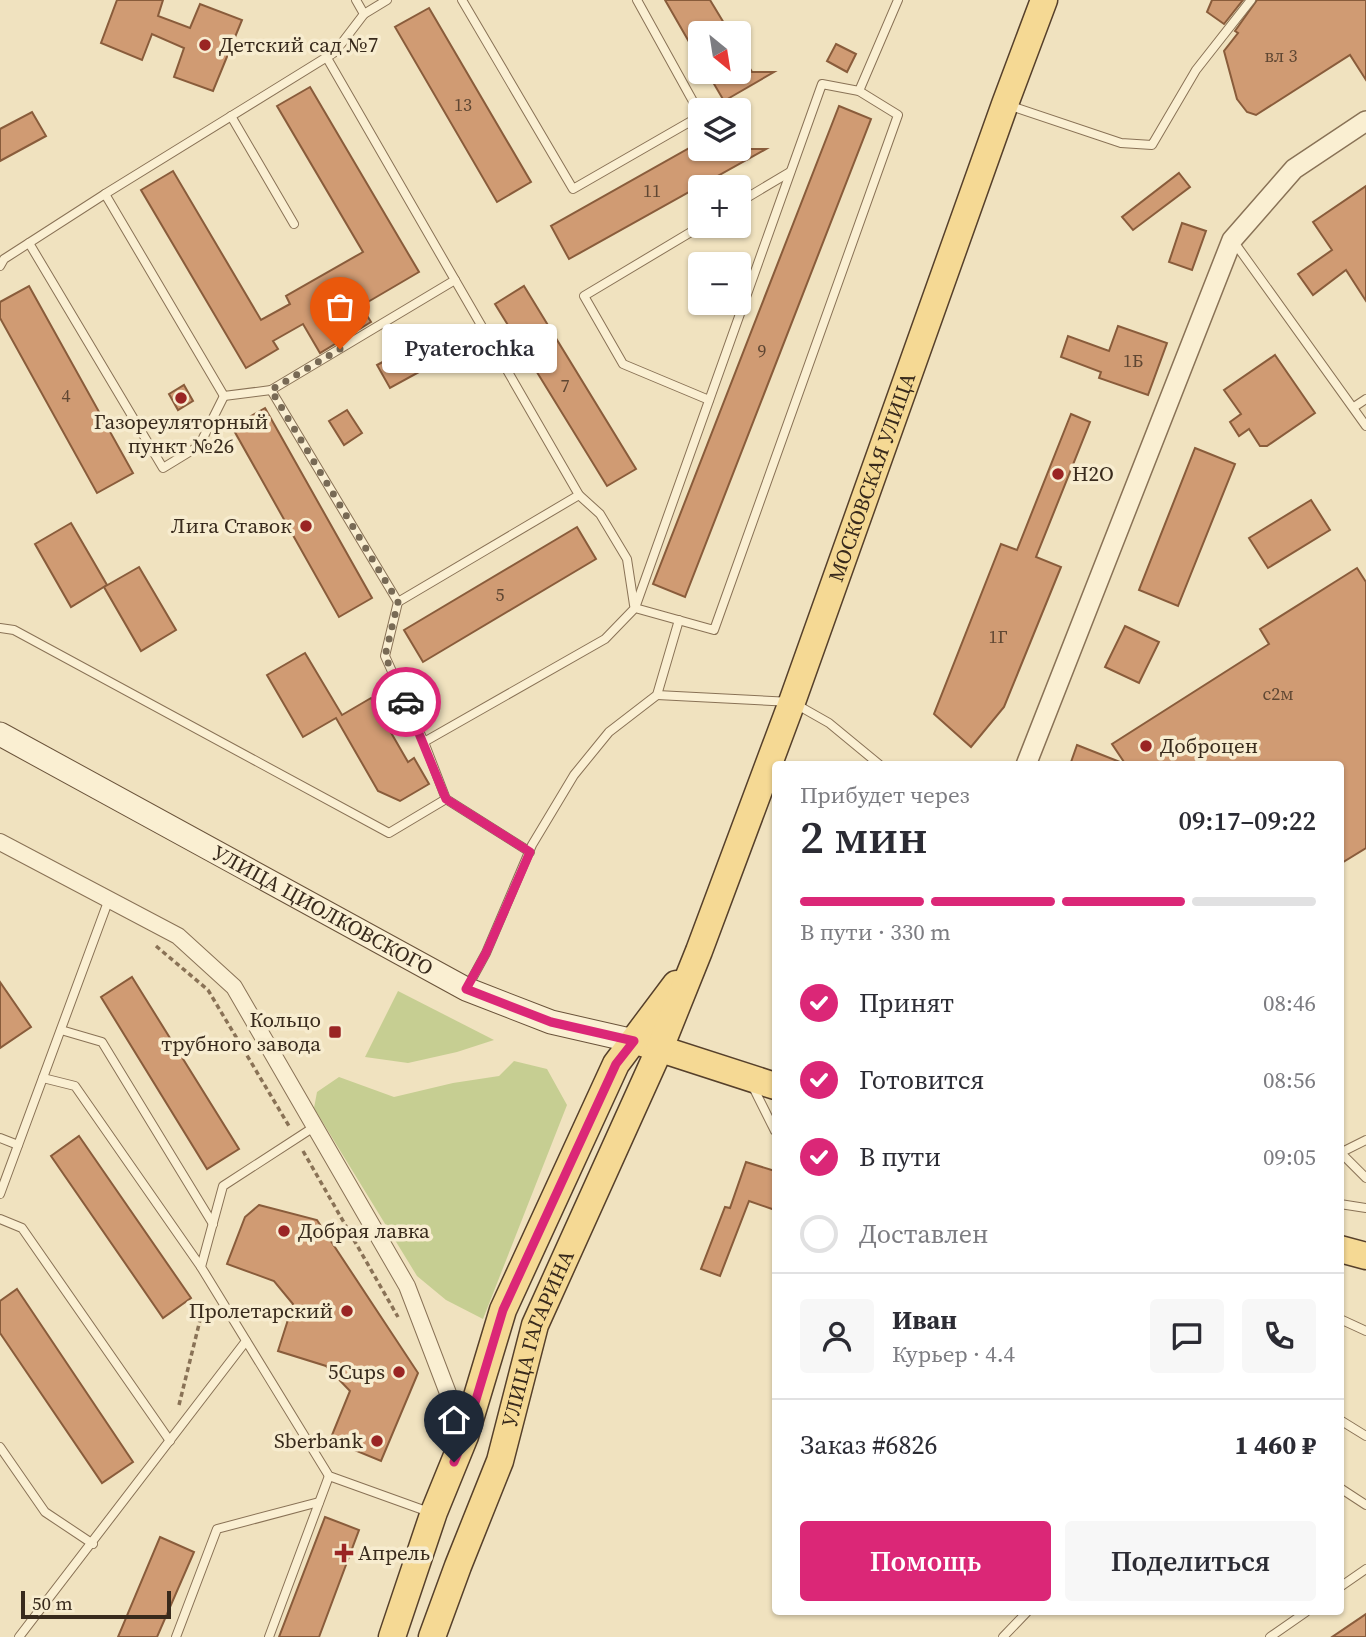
<!DOCTYPE html>
<html lang="ru">
<head>
<meta charset="utf-8">
<style>
  :root { --surface:#fff; --page:#f7f7f7; --text:#2b2b33; --muted:#7c7c81; --line:#e1e1e2; --accent:#db2777 }
  body { margin:0; font-family:"Source Serif 4",serif; background:var(--page); color:var(--text); height:100vh; display:flex; flex-direction:column; font-size:26px; white-space:nowrap }
  * { box-sizing:border-box; margin:0 }
  p { font-size:23px; color:var(--muted) }
  .icon { flex:none; width:38px; height:38px; fill:none; stroke:currentColor; stroke-width:2; stroke-linecap:round; stroke-linejoin:round }
  .map { position:relative; flex:1; overflow:hidden }
  .side { position:absolute; left:772px; top:761px; width:572px; height:854px; display:flex; flex-direction:column; background:var(--surface); border-radius:7px; box-shadow:0 2px 5px #0004 }
  .side>* { flex:none }
  .needle { width:46px; rotate:150deg }
  .buttons { position:absolute; left:688px; top:21px; display:grid; gap:14px }
  .buttons a { display:grid; place-items:center; width:63px; height:63px; border-radius:7px; background:var(--surface); box-shadow:0 2px 5px #0004; font-size:35px }
  .scale { position:absolute; left:21px; bottom:18px; width:150px; box-sizing:border-box; padding-left:7px; border:4px solid #382a1c; border-top:0; font-size:19px; line-height:24px; white-space:nowrap; color:#382a1c; -webkit-text-stroke:5px #f7eccf; paint-order:stroke }
  .pin { position:absolute; display:grid; place-items:center; width:60px; height:60px; color:#fff; margin:-72px -30px; border-radius:50% 50% 50% 0; rotate:-45deg; box-shadow:0 0 7px #0007 }
  .pin .icon { rotate:45deg }
  .courier { position:absolute; display:grid; place-items:center; width:70px; height:70px; margin:-35px; border:5px solid #db2777; border-radius:50%; background:#fff; color:#222; box-shadow:0 2px 9px #0007 }
  .bubble { position:absolute; height:49px; border-radius:7px; background:var(--surface); box-shadow:0 2px 5px #0004; font-size:23px; font-weight:600; line-height:49px; text-align:center }
  .summary em { font-style:normal; font-weight:600 }
  .summary div { display:flex; flex-direction:column-reverse }
  .summary { display:flex; align-items:center; justify-content:space-between; height:119px; padding:0 28px }
  h1 { font-size:46px; font-weight:600; line-height:52px }
  .bar { display:grid; grid-template-columns:repeat(4,1fr); gap:10px 7px; align-content:center; height:84px; padding:0 28px }
  .bar i { height:9px; border-radius:5px; background:var(--line) }
  .bar .active { background:var(--accent) }
  .bar p { grid-column:span 4 }
  .line { display:flex; align-items:center; gap:18px; padding:0 28px; border-top:2px solid var(--line) }
  .line div { flex:1 }
  .round { display:grid; place-items:center; flex:none; width:74px; height:74px; border-radius:7px; background:var(--page) }
  ol { padding:0 28px; list-style:none }
  li { display:flex; align-items:center; gap:21px; height:77px }
  li p { margin-inline-start:auto }
  li .icon { padding:7px; border-radius:50%; background:var(--accent); color:#fff; stroke-width:4 }
  li:last-child { color:var(--muted) }
  li i { width:38px; height:38px; border:4px solid var(--line); border-radius:50% }
  .cta { display:flex; gap:14px; margin-top:auto; padding:14px 28px }
  .cta a { flex:1; height:80px; border-radius:7px; background:var(--accent); color:#fff; font-size:28px; font-weight:600; line-height:80px; text-align:center }
  .cta a+a { background:var(--page); color:var(--text) }
  .map>svg:first-child { display:block }
  .green { fill:#c6ce92 }
  .building { fill:#d09b73; stroke:#895c3b; stroke-width:2 }
  .lines { fill:none; stroke-linecap:round; stroke-linejoin:round }
  .service-casing { stroke:#897256; stroke-width:10 }
  .minor-casing { stroke:#897256; stroke-width:18 }
  .tertiary-casing { stroke:#897256; stroke-width:22 }
  .secondary-casing { stroke:#6a533a; stroke-width:25 }
  .primary-casing { stroke:#56402b; stroke-width:29 }
  .path { stroke:#897256; stroke-width:3.5; stroke-dasharray:5 3.5; stroke-linecap:butt }
  .service { stroke:#faefd2; stroke-width:8 }
  .minor { stroke:#faefd2; stroke-width:16 }
  .tertiary { stroke:#faefd2; stroke-width:19 }
  .secondary { stroke:#faefd2; stroke-width:23 }
  .primary { stroke:#f5d994; stroke-width:26 }
  .done { stroke:#786a55; stroke-width:7; stroke-dasharray:0 12.6 }
  .route { stroke:#db2777; stroke-width:9 }
  .poi-dot { fill:#9a2524; stroke:#f7eccf; stroke-width:2.5 }
  .labels { text-anchor:middle; stroke-width:7; stroke-linejoin:round; paint-order:stroke }
  .number-label { font-size:18px; fill:#5e4632 }
  .poi-label { font-size:21px; fill:#382a1c; stroke:#f7eccf; text-anchor:start }
  .street-label { font-size:21px; fill:#382a1c; stroke:#f7eccf }
</style>
</head>
<body>
<div class="map">
<svg width="1366" height="1637" viewBox="0 0 1366 1637">
  <rect width="100%" height="100%" fill="#f0e2bf"/>
  <g class="green">
    <path d="M398 991 494 1040 457 1052 408 1063 365 1057Z"/>
    <path d="M514 1061 547 1069 567 1105 483 1319 446 1300 417 1276 314 1108 317 1092 339 1077 394 1097 453 1083 499 1076Z"/>
  </g>
  <g class="building">
    <path d="M117 0H163L158 16 190 28 200 4 242 20 213 91 174 77 184 48 152 34 142 60 101 43Z"/>
    <path d="M665 0H710L730 33H700V61Z"/>
    <path d="M1212 0H1243L1224 24 1207 12Z"/>
    <path d="M1257 0H1366V80L1350 55 1256 115 1247 112 1237 99 1224 51 1238 33 1235 31Z"/>
    <path d="M429 8 531 182 497 202 395 27Z"/>
    <path d="M836 44 856 54 847 72 827 61Z"/>
    <path d="M738 48 752 72H774L724 101 707 72H738Z"/>
    <path d="M310 87 419 272 361 306 371 322 320 353 303 324 273 341 278 349 246 368 141 190 173 171 261 320 290 304 286 296 363 252 277 106Z"/>
    <path d="M839 106 871 119 685 597 653 584Z"/>
    <path d="M32 112 46 136 0 161V129Z"/>
    <path d="M700 142V149H766L569 259 551 226Z"/>
    <path d="M1179 173 1190 187 1133 230 1122 217Z"/>
    <path d="M1366 186V301L1346 270 1313 295 1298 274 1332 250 1313 222Z"/>
    <path d="M1182 223 1206 231 1192 270 1169 262Z"/>
    <path d="M29 286 133 473 97 493 0 318V302Z"/>
    <path d="M524 286 636 469 607 486 495 304Z"/>
    <path d="M1118 326 1167 343 1148 395 1099 378 1101 372 1061 357 1068 336 1109 351Z"/>
    <path d="M418 343 430 366 390 388 377 365Z"/>
    <path d="M1275 355 1315 413 1267 446H1260L1249 429 1239 436 1230 422 1241 414 1224 390Z"/>
    <path d="M184 385 193 401 178 410 169 394Z"/>
    <path d="M265 408 372 598 339 617 232 427Z"/>
    <path d="M347 410 362 433 344 445 329 421Z"/>
    <path d="M1071 414 1090 422 1036 557 1061 567 1004 707 971 747 934 714 1001 544 1017 550Z"/>
    <path d="M1195 448 1235 464 1178 606 1139 590Z"/>
    <path d="M1311 500 1330 530 1268 568 1249 538Z"/>
    <path d="M71 523 107 585 71 607 35 544Z"/>
    <path d="M577 527 596 559 423 662 404 630Z"/>
    <path d="M139 567 176 630 141 651 104 587Z"/>
    <path d="M1357 568 1366 582V848L1340 864V765H1126L1112 744 1269 644 1260 629Z"/>
    <path d="M1125 626 1159 642 1139 683 1105 667Z"/>
    <path d="M305 653 342 715 371 698 408 762 414 758 429 784 400 801 378 791 336 718 303 737 267 675Z"/>
    <path d="M1077 745 1125 764V765H1070Z"/>
    <path d="M132 977 239 1149 207 1169 101 997Z"/>
    <path d="M0 982 31 1027 0 1048Z"/>
    <path d="M79 1136 191 1298 163 1318 51 1156Z"/>
    <path d="M746 1162 775 1171V1210L749 1201 720 1276 701 1269 725 1207 730 1208Z"/>
    <path d="M259 1205 317 1220 418 1373 381 1461 330 1440 350 1391 326 1366 278 1351 293 1304 274 1281 227 1264 245 1217Z"/>
    <path d="M17 1289 133 1462 102 1483 0 1333V1301Z"/>
    <path d="M325 1517 359 1530 319 1637H279Z"/>
    <path d="M160 1537 194 1552 157 1637H118Z"/>
    <path d="M1366 1614V1637H1332Z"/>
  </g>
  <g class="lines">
    <g class="service-casing">
      <g id="service">
        <path d="M462 0 573 189 700 116"/>
        <path d="M637 0 700 114"/>
        <path d="M364 14 387 0"/>
        <path d="M859 91 898 0"/>
        <path d="M1008 105 1121 143 1152 145 1196 70 1251 0"/>
        <path d="M231 116 294 224"/>
        <path d="M105 194 335 52 364 14 356 0"/>
        <path d="M738 203 790 172"/>
        <path d="M701 226 584 296 623 364 709 400"/>
        <path d="M1234 242 1366 426"/>
        <path d="M29 243 163 468 199 446 224 396"/>
        <path d="M0 266 4 259 105 194 224 396 271 390 455 280 327 58"/>
        <path d="M271 390 398 602 579 495 455 280"/>
        <path d="M1354 407 1366 399"/>
        <path d="M579 495 600 514 627 559 634 605"/>
        <path d="M398 602 385 656 424 742"/>
        <path d="M0 628 14 630 389 833 446 799 530 852"/>
        <path d="M657 695 792 702 829 723 880 765"/>
        <path d="M446 799 424 742 605 639 635 608 822 84 859 91 898 115 714 630 635 608"/>
        <path d="M468 986 486 953 532 845 574 775 609 732 657 695 679 620"/>
        <path d="M61 1030 102 1042 213 1224"/>
        <path d="M43 1078 75 1086 201 1267"/>
        <path d="M752 1085 775 1131"/>
        <path d="M314 1127 223 1186 201 1267 329 1476 429 1512"/>
        <path d="M0 1138 18 1145"/>
        <path d="M1340 1153 1366 1140"/>
        <path d="M1341 1153 1366 1178"/>
        <path d="M0 1194 109 899"/>
        <path d="M1340 1204 1366 1208"/>
        <path d="M0 1219 22 1228 170 1441"/>
        <path d="M1340 1319 1366 1331"/>
        <path d="M1340 1420 1366 1436"/>
        <path d="M0 1447 45 1512 93 1544"/>
        <path d="M1340 1488 1366 1505"/>
        <path d="M1340 1587 1366 1569"/>
        <path d="M19 1637 246 1341"/>
        <path d="M176 1637 217 1529 319 1502"/>
        <path d="M269 1637 329 1476"/>
        <path d="M1003 1637 1027 1612"/>
        <path d="M1270 1637 1306 1612"/>
      </g>
    </g>
    <g class="minor-casing">
      <path id="minor" d="M0 842 178 936 234 987 407 1286 464 1435"/>
    </g>
    <g class="tertiary-casing">
      <path id="tertiary" d="M1026 765 1232 240 1294 169 1366 121"/>
    </g>
    <g class="secondary-casing">
      <g id="secondary">
        <path id="s1" d="M0 734 466 989 551 1022 634 1041"/>
      </g>
    </g>
    <g class="primary-casing">
      <g id="primary">
        <path d="M642 1043 775 1086"/>
        <path d="M1340 1249 1366 1256"/>
        <path d="M392 1637 434 1512 465 1436 503 1310 616 1064 676 984"/>
        <path id="s2" d="M432 1637 458 1566 500 1461 535 1325 660 1048 699 951 792 702 1005 104 1044 0"/>
      </g>
    </g>
    <g class="path">
      <path d="M156 946 208 990 289 1126"/>
      <path d="M303 1151 398 1317"/>
      <path d="M179 1405 205 1300"/>
    </g>
    <use href="#service" class="service"/>
    <use href="#minor" class="minor"/>
    <use href="#tertiary" class="tertiary"/>
    <use href="#secondary" class="secondary"/>
    <use href="#primary" class="primary"/>
  </g>
  <g class="lines">
    <path class="done" d="M340 349 271 390 398 602 385 656 406 702"/>
    <path class="route" d="M406 702 446 799 530 852 486 953 466 989 551 1022 634 1041 616 1064 503 1310 465 1436 454 1462"/>
  </g>
  <g class="poi-dot">
    <circle cx="205" cy="45" r="7"/>
    <circle cx="181" cy="398" r="7"/>
    <circle cx="1058" cy="474" r="7"/>
    <circle cx="306" cy="526" r="7"/>
    <circle cx="1146" cy="746" r="7"/>
    <rect x="328" y="1025" width="14" height="14" rx="3.5"/>
    <circle cx="284" cy="1231" r="7"/>
    <circle cx="347" cy="1311" r="7"/>
    <circle cx="399" cy="1372" r="7"/>
    <circle cx="377" cy="1441" r="7"/>
    <path d="M340.5 1542.5h7v7h7v7h-7v7h-7v-7h-7v-7h7z"/>
  </g>
  <g class="labels">
    <g class="number-label">
      <text x="1281" y="62">вл 3</text>
      <text x="463" y="111">13</text>
      <text x="652" y="197">11</text>
      <text x="762" y="357">9</text>
      <text x="1133" y="367">1Б</text>
      <text x="565" y="392">7</text>
      <text x="66" y="402">4</text>
      <text x="500" y="601">5</text>
      <text x="998" y="643">1Г</text>
      <text x="1278" y="700">с2м</text>
    </g>
    <g class="poi-label">
      <text x="219" y="52">Детский сад №7</text>
      <text x="181" y="429" text-anchor="middle">Газореуляторный<tspan x="181" dy="24">пункт №26</tspan></text>
      <text x="1072" y="481">Н2О</text>
      <text x="292" y="533" text-anchor="end">Лига Ставок</text>
      <text x="1160" y="753">Доброцен</text>
      <text x="321" y="1027" text-anchor="end">Кольцо<tspan x="321" dy="24">трубного завода</tspan></text>
      <text x="298" y="1238">Добрая лавка</text>
      <text x="333" y="1318" text-anchor="end">Пролетарский</text>
      <text x="385" y="1379" text-anchor="end">5Cups</text>
      <text x="363" y="1448" text-anchor="end">Sberbank</text>
      <text x="358" y="1560">Апрель</text>
    </g>
    <g class="street-label">
      <text dy="7" stroke="none"><textPath href="#s2" startOffset="1242">МОСКОВСКАЯ УЛИЦА</textPath></text>
      <text dy="7" stroke="none"><textPath href="#s1" startOffset="368">УЛИЦА ЦИОЛКОВСКОГО</textPath></text>
      <text dy="7" stroke="none"><textPath href="#s2" startOffset="317">УЛИЦА ГАГАРИНА</textPath></text>
    </g>
  </g>
</svg>
<div class="buttons">
<a><svg class="needle" viewBox="-14 -14 28 28"><path d="M0-13l5 13h-10z" fill="#e53935"/><path d="M0 13l5-13h-10z" fill="#7c7c81"/></svg></a>
<a><svg class="icon" aria-label="layers" viewBox="0 0 24 24"><path d="M12 4l9 5-9 5-9-5zM3 14l9 5 9-5"/></svg></a>
<a>+</a>
<a>−</a>
</div>
<div class="scale">50 m</div>
<div class="pin" style="left:340px;top:349px;background:#ea580c"><svg class="icon" aria-label="bag" viewBox="0 0 24 24"><path d="M5 8h14l-1 12H6zM9 8a3 3 0 0 1 6 0"/></svg></div>
<div class="pin" style="left:454px;top:1462px;background:#1f2937"><svg class="icon" aria-label="home" viewBox="0 0 24 24"><path d="M3 11l9-7 9 7M6 9v11h12V9"/></svg></div>
<div class="courier" style="left:406px;top:702px"><svg class="icon" aria-label="car" viewBox="0 0 24 24"><path d="M5 17H2v-5l4-1 3-4h7l3 4 3 1v5h-3M9 17h6M6 11h13"/><circle cx="7" cy="17" r="2"/><circle cx="17" cy="17" r="2"/></svg></div>
<div class="bubble" style="left:382px;top:324px;width:175px">Pyaterochka</div>
<section class="side">
<div class="summary"><div><h1>2 мин</h1><p>Прибудет через</p></div><em>09:17–09:22</em></div>
<div class="bar"><i class="active"></i><i class="active"></i><i class="active"></i><i></i><p>В пути · 330 m</p></div>
<ol>
<li><svg class="icon" aria-label="check" viewBox="0 0 24 24"><path d="M5 12l5 5 9-10"/></svg>Принят<p>08:46</p></li>
<li><svg class="icon" aria-label="check" viewBox="0 0 24 24"><path d="M5 12l5 5 9-10"/></svg>Готовится<p>08:56</p></li>
<li><svg class="icon" aria-label="check" viewBox="0 0 24 24"><path d="M5 12l5 5 9-10"/></svg>В пути<p>09:05</p></li>
<li><i></i>Доставлен</li>
</ol>
<div class="line" style="height:126px"><a class="round"><svg class="icon" aria-label="person" viewBox="0 0 24 24"><circle cx="12" cy="8" r="4"/><path d="M4 21q1-7 8-7t8 7"/></svg></a><div><b>Иван</b><p>Курьер · 4.4</p></div><a class="round"><svg class="icon" aria-label="chat" viewBox="0 0 24 24"><path d="M4 5h16v11H9l-5 4z"/></svg></a><a class="round"><svg class="icon" aria-label="phone" viewBox="0 0 24 24"><path d="M5 4h4l2 5-3 2q2 4 5 5l2-3 5 2v4C11 20 4 13 5 4z"/></svg></a></div>
<div class="line" style="height:91px"><div>Заказ #6826</div><b>1 460 ₽</b></div>
<div class="cta"><a>Помощь</a><a>Поделиться</a></div>
</section>
</div>
</body>
</html>
